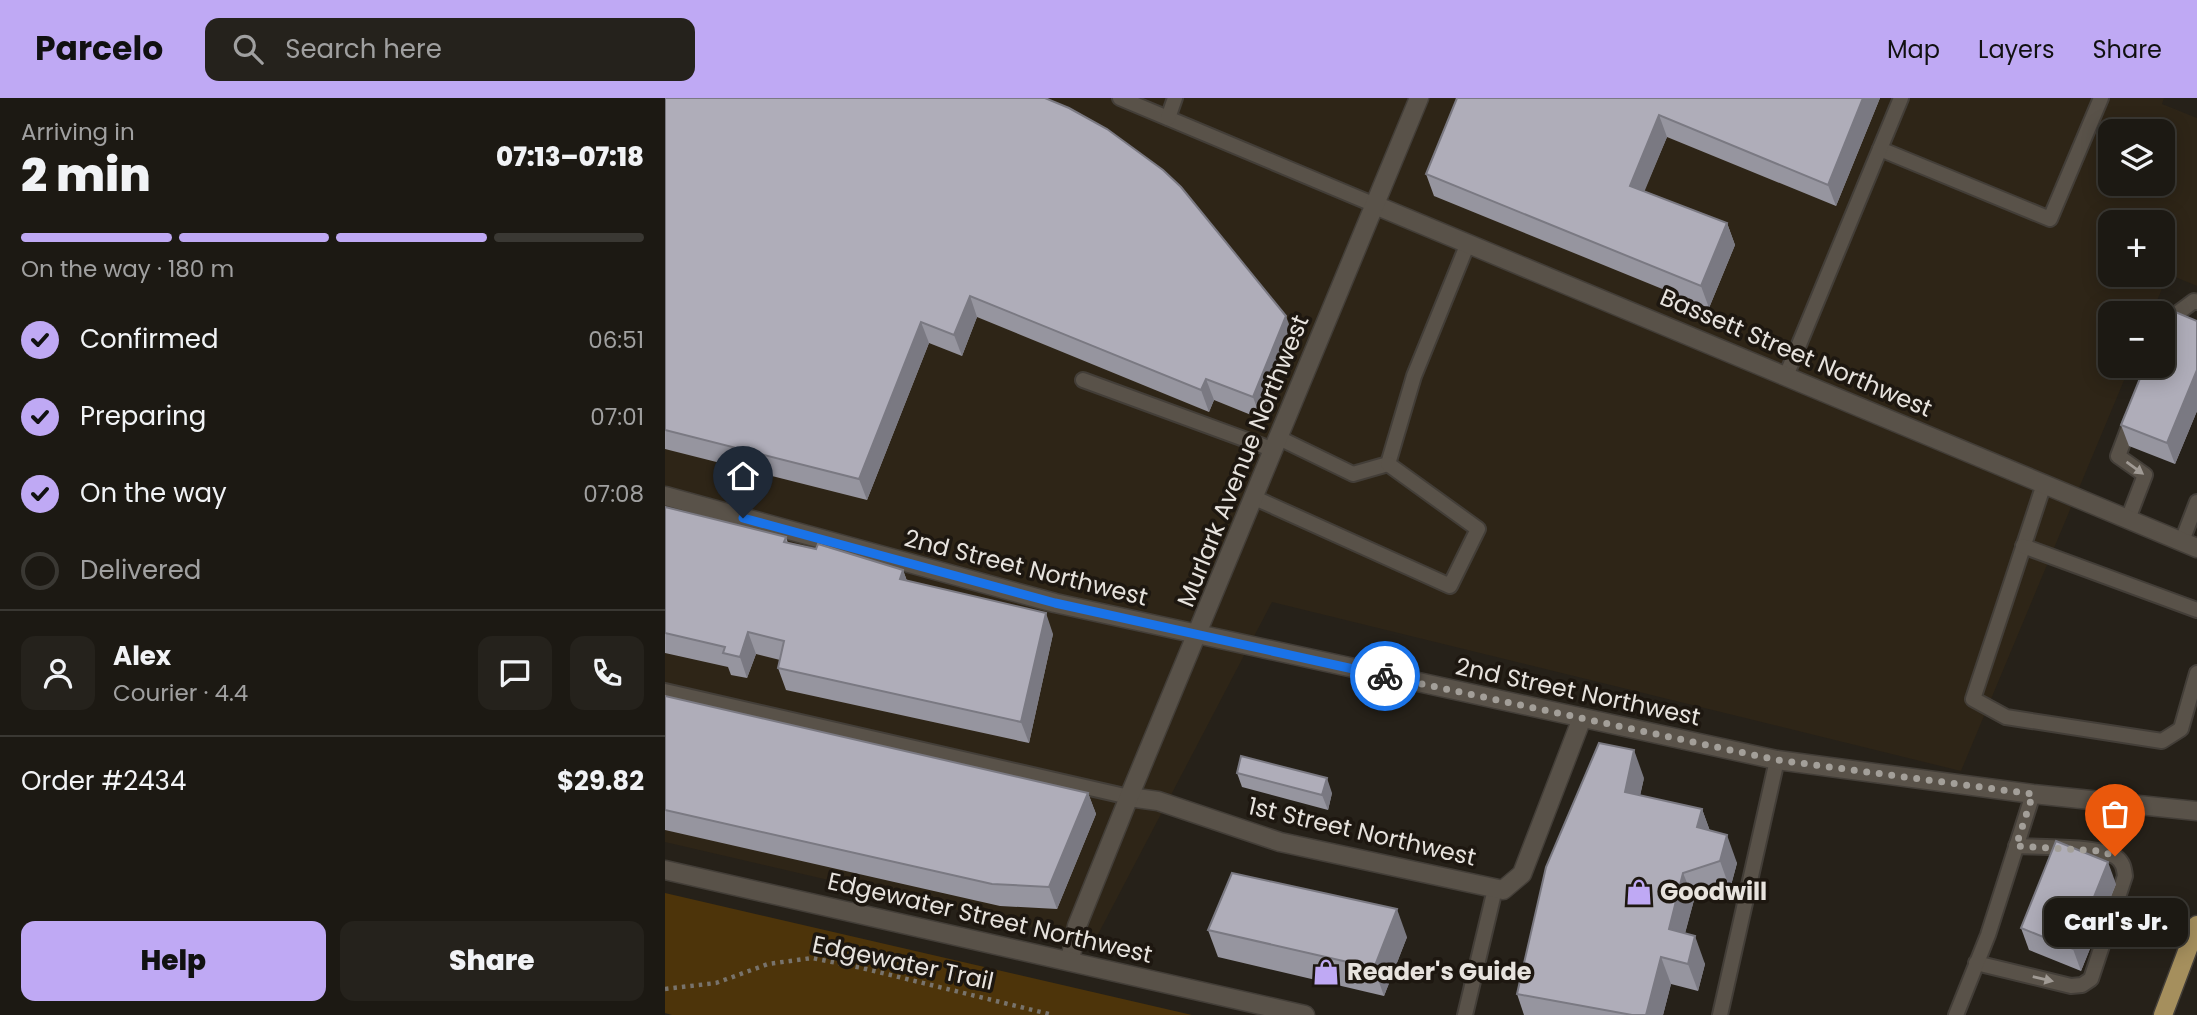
<!DOCTYPE html>
<html lang="en">
<head>
<meta charset="utf-8">
<style>
  :root { --surface:#1c1913; --page:#25221c; --text:#f1f3f6; --muted:#a0a0a0; --line:#3a3833; --accent:#bfa9f4 }
  body { margin:0; font-family:Poppins,sans-serif; background:var(--page); color:var(--text); height:100vh; display:flex; flex-direction:column; font-size:26px; white-space:nowrap }
  * { box-sizing:border-box; margin:0 }
  p { font-size:23px; color:var(--muted) }
  .icon { flex:none; width:38px; height:38px; fill:none; stroke:currentColor; stroke-width:2; stroke-linecap:round; stroke-linejoin:round }
  .map { position:relative; flex:1; overflow:hidden }
  .side { display:flex; flex-direction:column; background:var(--surface); width:665px }
  .side>* { flex:none }
  .fabs { position:absolute; left:1433px; top:21px; display:grid; gap:14px }
  .fabs a { display:grid; place-items:center; width:77px; height:77px; border-radius:14px; background:var(--surface); box-shadow:0 4px 18px #0003,0 0 0 2px var(--line); font-size:35px }
  .pin { position:absolute; display:grid; place-items:center; width:60px; height:60px; color:#fff; margin:-72px -30px; border-radius:50% 50% 50% 0; rotate:-45deg; box-shadow:0 0 7px #0007 }
  .pin .icon { rotate:45deg }
  .courier { position:absolute; display:grid; place-items:center; width:70px; height:70px; margin:-35px; border:5px solid #1a73e8; border-radius:50%; background:#fff; color:#222; box-shadow:0 2px 9px #0007 }
  .bubble { position:absolute; height:49px; border-radius:14px; background:var(--surface); box-shadow:0 4px 18px #0003,0 0 0 2px var(--line); font-size:23px; font-weight:800; line-height:49px; text-align:center }
  .headline em { font-style:normal; font-weight:800 }
  .headline div { display:flex; flex-direction:column-reverse }
  .headline { display:flex; align-items:center; justify-content:space-between; height:119px; padding:0 21px }
  h1 { font-size:46px; font-weight:800; line-height:52px }
  .bar { display:grid; grid-template-columns:repeat(4,1fr); gap:10px 7px; align-content:center; height:84px; padding:0 21px }
  .bar i { height:9px; border-radius:5px; background:var(--line) }
  .bar .active { background:var(--accent) }
  .bar p { grid-column:span 4 }
  .line { display:flex; align-items:center; gap:18px; padding:0 21px; border-top:2px solid var(--line) }
  .line div { flex:1 }
  .round { display:grid; place-items:center; flex:none; width:74px; height:74px; border-radius:14px; background:var(--page) }
  ol { padding:0 21px; list-style:none }
  li { display:flex; align-items:center; gap:21px; height:77px }
  li p { margin-inline-start:auto }
  li .icon { padding:7px; border-radius:50%; background:var(--accent); color:#111; stroke-width:4 }
  li:last-child { color:var(--muted) }
  li i { width:38px; height:38px; border:4px solid var(--line); border-radius:50% }
  .button { display:flex; gap:14px; margin-top:auto; padding:14px 21px }
  .button a { flex:1; height:80px; border-radius:14px; background:var(--accent); color:#111; font-size:28px; font-weight:800; line-height:80px; text-align:center }
  .button a+a { background:var(--page); color:var(--text) }
  header { display:flex; align-items:center; gap:42px; box-sizing:border-box; height:98px; padding:0 35px; background:var(--accent); color:#111 }
  header strong { font-size:33px }
  nav { display:flex; gap:38px; margin-inline-start:auto; font-size:24px }
  .search { width:490px; height:63px; background:var(--page); display:flex; align-items:center; gap:18px; box-sizing:border-box; padding:0 24px; border-radius:14px; color:var(--muted); font-size:26px }
  main { display:flex; flex:1; min-height:0 }
  .map>svg:first-child { display:block }
  .built { fill:#2e2517; fill-rule:evenodd }
  .green { fill:#4d340a }
  .lines { fill:none; stroke-linecap:round; stroke-linejoin:round }
  .service-casing { stroke:#433e38; stroke-width:18 }
  .minor-casing { stroke:#433e38; stroke-width:21 }
  .secondary-casing { stroke:#433e38; stroke-width:21 }
  .primary-casing { stroke:#433e38; stroke-width:21 }
  .path { stroke:#78736c; stroke-width:4.5; stroke-dasharray:3.5 5; stroke-linecap:butt }
  .service { stroke:#595249; stroke-width:14 }
  .minor { stroke:#595249; stroke-width:18 }
  .secondary { stroke:#595249; stroke-width:18 }
  .primary { stroke:#a58f5d; stroke-width:18 }
  .wall { fill:#96959f }
  .shaded-wall { fill:#7a7982 }
  .building { fill:#afadb9; stroke:#7a7982; stroke-width:2 }
  .oneway { fill:#a09a94 }
  .done { stroke:#a39f99; stroke-width:7; stroke-dasharray:0 12.6 }
  .route { stroke:#1a73e8; stroke-width:9 }
  .labels { text-anchor:middle; stroke-width:7; stroke-linejoin:round; paint-order:stroke }
  .street-label { font-size:24px; fill:#e7e3de; stroke:#1d1710 }
  .poi-label { font-size:24px; font-weight:bold; fill:#e7e3de; stroke:#1d1710; text-anchor:start }
</style>
</head>
<body>
<header>
<strong>Parcelo</strong>
<div class="search"><svg class="icon" aria-label="search" viewBox="0 0 24 24"><circle cx="10" cy="10" r="6"/><path d="M15 15l6 6"/></svg>Search here</div>
<nav><a>Map</a><a>Layers</a><a>Share</a></nav>
</header>
<main>
<section class="side">
<div class="headline"><div><h1>2 min</h1><p>Arriving in</p></div><em>07:13–07:18</em></div>
<div class="bar"><i class="active"></i><i class="active"></i><i class="active"></i><i></i><p>On the way · 180 m</p></div>
<ol>
<li><svg class="icon" aria-label="check" viewBox="0 0 24 24"><path d="M5 12l5 5 9-10"/></svg>Confirmed<p>06:51</p></li>
<li><svg class="icon" aria-label="check" viewBox="0 0 24 24"><path d="M5 12l5 5 9-10"/></svg>Preparing<p>07:01</p></li>
<li><svg class="icon" aria-label="check" viewBox="0 0 24 24"><path d="M5 12l5 5 9-10"/></svg>On the way<p>07:08</p></li>
<li><i></i>Delivered</li>
</ol>
<div class="line" style="height:126px"><a class="round"><svg class="icon" aria-label="person" viewBox="0 0 24 24"><circle cx="12" cy="8" r="4"/><path d="M4 21q1-7 8-7t8 7"/></svg></a><div><b>Alex</b><p>Courier · 4.4</p></div><a class="round"><svg class="icon" aria-label="chat" viewBox="0 0 24 24"><path d="M4 5h16v11H9l-5 4z"/></svg></a><a class="round"><svg class="icon" aria-label="phone" viewBox="0 0 24 24"><path d="M5 4h4l2 5-3 2q2 4 5 5l2-3 5 2v4C11 20 4 13 5 4z"/></svg></a></div>
<div class="line" style="height:91px"><div>Order #2434</div><b>$29.82</b></div>
<div class="button"><a>Help</a><a>Share</a></div>
</section>
<div class="map">
<svg width="1532" height="917" viewBox="0 0 1532 917">
  <rect width="100%" height="100%" fill="#262119"/>
  <path class="built" d="M0 0H1499L1497 6 1532 20V188L1503 176 1487 215H1446V268H1465L1296 673 607 504 429 844 0 744ZM1446 33H1498V86H1446ZM1446 124H1498V177H1446Z"/>
  <path class="green" d="M0 795 527 917H7L0 915Z"/>
  <g class="lines">
    <g class="service-casing">
      <g id="service">
        <path d="M455 0 710 107"/>
        <path d="M503 20 510 0"/>
        <path d="M1215 51 1385 121 1436 0"/>
        <path d="M1498 245 1510 217 1529 203 1532 204"/>
        <path d="M1121 278 1236 0"/>
        <path d="M418 282 609 352"/>
        <path d="M614 340 688 376 723 366 749 278 803 145"/>
        <path d="M1379 386 1308 601 1341 619 1497 643 1516 631 1532 575"/>
        <path d="M590 400 785 488 813 431 723 366"/>
        <path d="M1463 421 1480 377 1453 358 1467 321"/>
        <path d="M1517 443 1532 404"/>
        <path d="M1358 448 1532 512"/>
        <path d="M0 593 464 699"/>
        <path d="M1311 865 1406 888 1417 887 1426 881 1460 778C1459 770 1458 764 1451 759 1434 748 1373 749 1351 748"/>
        <path d="M800 917 830 791"/>
        <path d="M1055 917 1112 662"/>
        <path d="M1291 917 1323 837 1368 696"/>
      </g>
    </g>
    <g class="minor-casing">
      <g id="minor">
        <path d="M710 107 1532 450"/>
        <path d="M0 398 390 505 1112 662 1368 696 1532 713"/>
        <path d="M464 699 493 703 615 744 838 792 857 776 917 620"/>
        <path d="M405 862 412 828 464 699 754 0"/>
      </g>
    </g>
    <g class="secondary-casing">
      <path id="secondary" d="M0 772 640 917"/>
    </g>
    <g class="primary-casing">
      <path id="primary" d="M1498 917 1532 827"/>
    </g>
    <path class="path" d="M0 891 51 885 103 866 147 860 197 870 388 917"/>
    <use href="#service" class="service"/>
    <use href="#minor" class="minor"/>
    <use href="#secondary" class="secondary"/>
    <use href="#primary" class="primary"/>
  </g>
  <g class="wall">
    <path d="M0 0 629 240 596 321 549 302 544 314 312 219 297 258 264 245 202 402 0 351Z"/>
    <path d="M792 0H1215L1171 108 1002 39 979 93 1062 125 1070 147 1044 210 769 98 761 76Z"/>
    <path d="M1532 223V313L1510 366 1464 348 1456 327Z"/>
    <path d="M0 409 121 439 123 445 238 472 242 483 388 536 364 645 121 592 113 570 115 562 91 556 82 580 66 577 63 569 0 555Z"/>
    <path d="M0 598 423 695 431 716 392 811 335 808 0 732Z"/>
    <path d="M572 675 667 695 663 712 577 689Z"/>
    <path d="M979 680 975 697 1037 711 1045 733 1072 765 1065 791 1029 802 1020 835 1040 866 1033 893 1006 886 998 917H859L852 896Z"/>
    <path d="M1451 786 1416 873 1364 852 1356 830Z"/>
    <path d="M543 832 742 839 719 898 553 859Z"/>
  </g>
  <g class="shaded-wall">
    <path d="M1198 0H1215L1171 108 1163 87Z"/>
    <path d="M994 17 1002 39 973 109 965 88Z"/>
    <path d="M1062 125 1070 147 1044 210 1036 188Z"/>
    <path d="M305 198 312 219 297 258 289 237Z"/>
    <path d="M621 218 629 240 596 321 588 299Z"/>
    <path d="M256 224 264 245 202 402 194 381Z"/>
    <path d="M1532 272V313L1510 366 1502 345Z"/>
    <path d="M541 281 549 302 544 314 536 292Z"/>
    <path d="M238 472 246 494 235 481Z"/>
    <path d="M381 515 388 536 364 645 356 624Z"/>
    <path d="M83 534 91 556 82 580 75 559Z"/>
    <path d="M969 652 979 680 970 721 960 694Z"/>
    <path d="M662 680 667 695 663 712 657 697Z"/>
    <path d="M423 695 431 716 392 811 384 789Z"/>
    <path d="M1037 711 1047 739 1032 729Z"/>
    <path d="M1062 737 1072 765 1065 791 1055 763Z"/>
    <path d="M1443 764 1451 786 1416 873 1408 851Z"/>
    <path d="M1018 775 1029 802 1014 858 1004 831Z"/>
    <path d="M732 811 742 839 719 898 709 870Z"/>
    <path d="M1030 838 1040 866 1033 893 1023 866Z"/>
    <path d="M996 859 1006 886 998 917H981Z"/>
  </g>
  <g class="building">
    <path d="M0 0H380L404 10 442 31 498 72 516 89 621 218 588 299 541 281 536 292 305 198 289 237 256 224 194 381 0 332Z"/>
    <path d="M792 0H1198L1163 87 994 17 965 88 1062 125 1036 188 761 76Z"/>
    <path d="M1503 211 1532 223V272L1502 345 1456 327 1480 268H1498V224Z"/>
    <path d="M0 409 121 439 119 444 151 451 153 446 238 472 235 481 381 515 356 624 113 570 119 543 83 534 75 559 58 555 60 549 0 535Z"/>
    <path d="M0 598 423 695 384 789 327 786 0 712Z"/>
    <path d="M934 645 969 652 960 694 1037 711 1032 729 1062 737 1055 763 1018 775 1004 831 1030 838 1023 866 996 859 981 917H967L852 896 881 769Z"/>
    <path d="M576 658 662 680 657 697 572 675Z"/>
    <path d="M1391 743 1443 764 1408 851 1356 830Z"/>
    <path d="M567 775 732 811 709 870 543 832Z"/>
  </g>
  <defs><path id="oneway-solid" d="M-6-.8H1V-3.2L6.5 0L1 3.2V.8H-6Z" transform="scale(1.75)"/></defs>
  <g class="oneway">
    <use href="#oneway-solid" transform="translate(1470 370) rotate(36)"/>
    <use href="#oneway-solid" transform="translate(1378 881) rotate(13)"/>
  </g>
  <g class="lines">
    <path class="done" d="M720 578 1112 662 1368 696 1351 748 1435 753 1450 758"/>
    <path class="route" d="M78 420 390 505 720 578"/>
  </g>
  <defs>
    <g id="shop-bare" transform="scale(2.1)"><path d="M-5-2.5h2.3a2.7 3.5 0 0 1 5.4 0H5L5.5 6h-11ZM-1.5-2.5h3a1.5 2.3 0 0 0-3 0Z" fill="#bfa9f4" stroke="#1d1710" stroke-width="2.5" paint-order="stroke"/></g>
  </defs>
  <g fill-rule="evenodd">
    <use href="#shop-bare" x="974" y="794"/>
    <use href="#shop-bare" x="661" y="874"/>
  </g>
  <g class="labels">
    <g class="street-label">
      <text transform="translate(1131 255) rotate(23)" y="8">Bassett Street Northwest</text>
      <text transform="translate(578 363) rotate(-68)" y="8">Murlark Avenue Northwest</text>
      <text transform="translate(361 470) rotate(14)" y="8">2nd Street Northwest</text>
      <text transform="translate(913 594) rotate(12)" y="8">2nd Street Northwest</text>
      <text transform="translate(697 734) rotate(13)" y="8">1st Street Northwest</text>
      <text transform="translate(325 820) rotate(13)" y="8">Edgewater Street Northwest</text>
      <text transform="translate(238 865) rotate(12)" y="8">Edgewater Trail</text>
    </g>
    <g class="poi-label">
      <text x="995" y="802">Goodwill</text>
      <text x="682" y="882">Reader's Guide</text>
    </g>
  </g>
</svg>
<div class="fabs">
<a><svg class="icon" aria-label="layers" viewBox="0 0 24 24"><path d="M12 4l9 5-9 5-9-5zM3 14l9 5 9-5"/></svg></a>
<a>+</a>
<a>−</a>
</div>
<div class="pin" style="left:1450px;top:758px;background:#ea580c"><svg class="icon" aria-label="bag" viewBox="0 0 24 24"><path d="M5 8h14l-1 12H6zM9 8a3 3 0 0 1 6 0"/></svg></div>
<div class="pin" style="left:78px;top:420px;background:#1f2937"><svg class="icon" aria-label="home" viewBox="0 0 24 24"><path d="M3 11l9-7 9 7M6 9v11h12V9"/></svg></div>
<div class="courier" style="left:720px;top:578px"><svg class="icon" aria-label="bike" viewBox="0 0 24 24"><circle cx="6" cy="16" r="4"/><circle cx="18" cy="16" r="4"/><path d="M6 16l4-8h5l3 8M10 8l3 8H6M13 5h3"/></svg></div>
<div class="bubble" style="left:1379px;top:800px;width:144px">Carl's Jr.</div>
</div>
</main>
</body>
</html>
